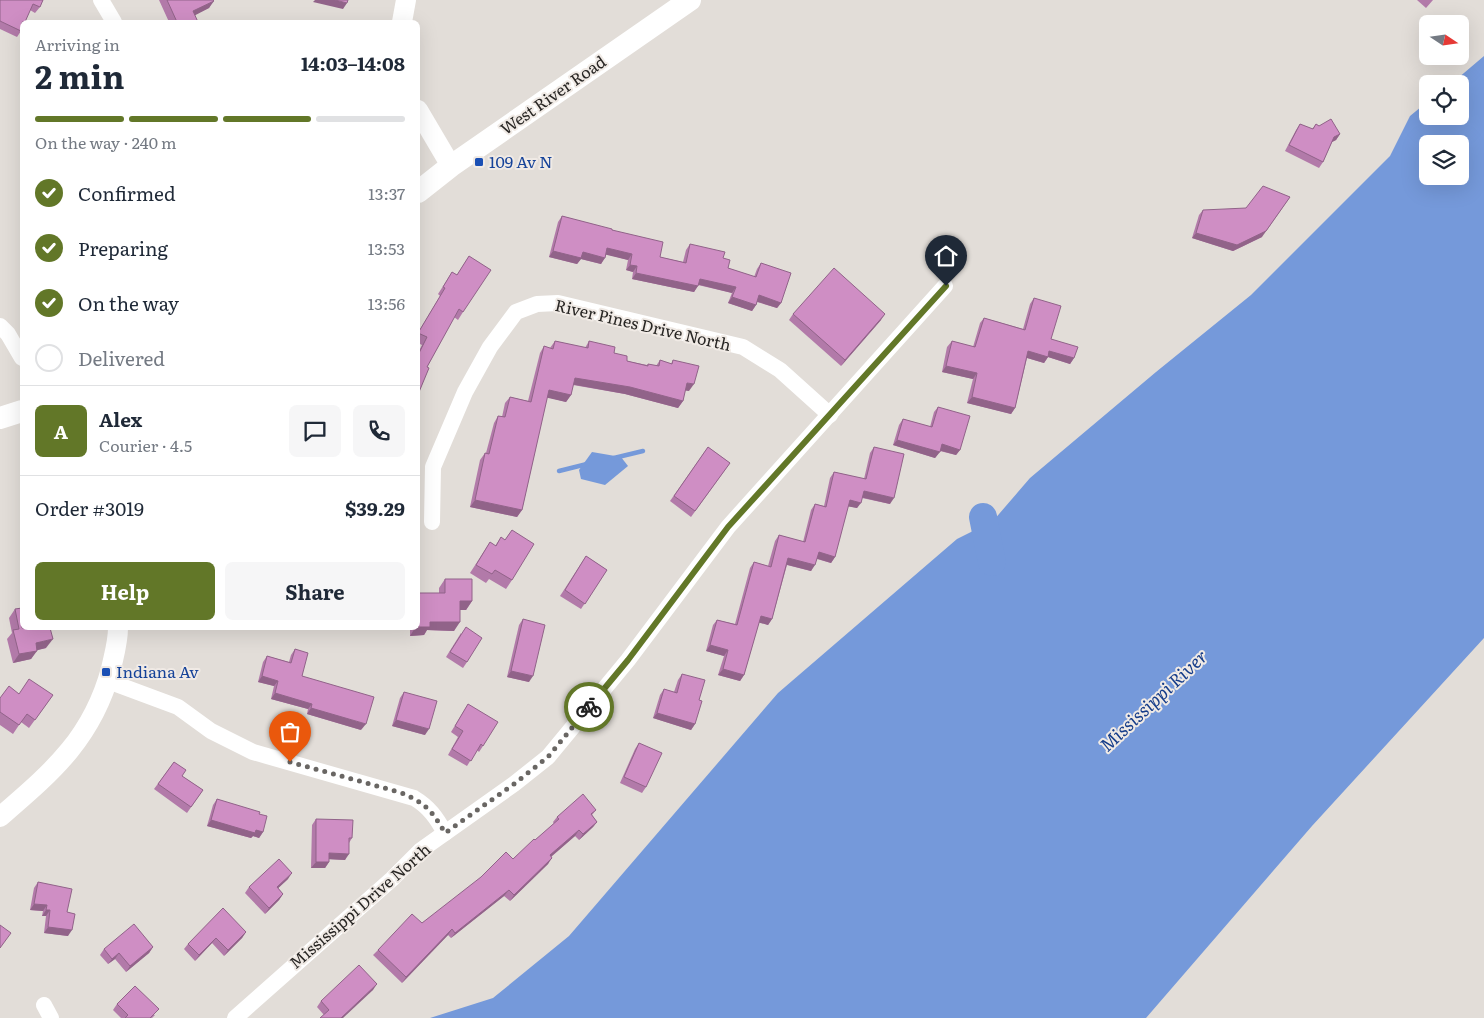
<!DOCTYPE html>
<html lang="en">
<head>
<meta charset="utf-8">
<style>
  :root { --surface:#fff; --page:#f6f6f7; --text:#1f2937; --muted:#747a83; --line:#e0e1e3; --accent:#627728 }
  body { margin:0; font-family:Literata,serif; background:var(--page); color:var(--text); height:100vh; display:flex; flex-direction:column; font-size:19px; white-space:nowrap }
  * { box-sizing:border-box; margin:0 }
  p { font-size:16px; color:var(--muted) }
  .icon { flex:none; width:28px; height:28px; fill:none; stroke:currentColor; stroke-width:2; stroke-linecap:round; stroke-linejoin:round }
  .map { position:relative; flex:1; overflow:hidden }
  .drawer { position:absolute; left:20px; top:20px; width:400px; height:610px; display:flex; flex-direction:column; background:var(--surface); border-radius:8px; box-shadow:0 5px 20px #0002 }
  .drawer>* { flex:none }
  .needle { width:32px; rotate:103deg }
  .controls { position:absolute; left:1419px; top:15px; display:grid; gap:10px }
  .controls a { display:grid; place-items:center; width:50px; height:50px; border-radius:8px; background:var(--surface); box-shadow:0 5px 20px #0002; font-size:25px }
  .pin { position:absolute; display:grid; place-items:center; width:42px; height:42px; color:#fff; margin:-51px -21px; border-radius:50% 50% 50% 0; rotate:-45deg; box-shadow:0 0 5px #0007 }
  .pin .icon { rotate:45deg }
  .courier { position:absolute; display:grid; place-items:center; width:50px; height:50px; margin:-25px; border:4px solid #627728; border-radius:50%; background:#fff; color:#222; box-shadow:0 1px 6px #0007 }
  .headline em { font-style:normal; font-weight:700 }
  .headline div { display:flex; flex-direction:column-reverse }
  .headline { display:flex; align-items:center; justify-content:space-between; height:85px; padding:0 15px }
  h1 { font-size:32px; font-weight:700; line-height:38px }
  .bar { display:grid; grid-template-columns:repeat(4,1fr); gap:8px 5px; align-content:center; height:60px; padding:0 15px }
  .bar i { height:6px; border-radius:4px; background:var(--line) }
  .bar .current { background:var(--accent) }
  .bar p { grid-column:span 4 }
  .line { display:flex; align-items:center; gap:12px; padding:0 15px; border-top:1px solid var(--line) }
  .line div { flex:1 }
  .round { display:grid; place-items:center; flex:none; width:52px; height:52px; border-radius:8px; background:var(--page) }
  ol { padding:0 15px; list-style:none }
  li { display:flex; align-items:center; gap:15px; height:55px }
  li p { margin-inline-start:auto }
  li .icon { padding:5px; border-radius:50%; background:var(--accent); color:#fff; stroke-width:4 }
  li:last-child { color:var(--muted) }
  li i { width:28px; height:28px; border:2px solid var(--line); border-radius:50% }
  .cta { display:flex; gap:10px; margin-top:auto; padding:10px 15px }
  .cta a { flex:1; height:58px; border-radius:8px; background:var(--accent); color:#fff; font-size:20px; font-weight:700; line-height:58px; text-align:center }
  .cta a+a { background:var(--page); color:var(--text) }
  .map>svg:first-child { display:block }
  .water { fill:#7599da; fill-rule:evenodd }
  .lines { fill:none; stroke-linecap:round; stroke-linejoin:round }
  .stream { stroke:#7599da; stroke-width:4.5 }
  .river { stroke:#7599da; stroke-width:28 }
  .minor { stroke:#fff; stroke-width:16 }
  .tertiary { stroke:#fff; stroke-width:20 }
  .secondary { stroke:#fff; stroke-width:22 }
  .wall { fill:#b27aa9 }
  .shaded-wall { fill:#916389 }
  .building { fill:#cf8ec4; stroke:#916389 }
  .done { stroke:#696663; stroke-width:5; stroke-dasharray:0 9 }
  .route { stroke:#627728; stroke-width:6 }
  .transit-dot { fill:#1a4fb4; stroke:#f0eae5; stroke-width:2 }
  .labels { text-anchor:middle; stroke-width:4; stroke-linejoin:round; paint-order:stroke }
  .street-label { font-size:16px; fill:#282624; stroke:#f0eae5 }
  .transit-label { font-size:16px; fill:#164399; stroke:#f0eae5; text-anchor:start }
  .water-label { font-size:18px; font-style:italic; fill:#163d8a; stroke:#f0eae5 }
</style>
</head>
<body>
<div class="map">
<svg width="1484" height="1018" viewBox="0 0 1484 1018">
  <rect width="100%" height="100%" fill="#e2ddd8"/>
  <g class="water">
    <path d="M1484 56V638L1312 826 1146 1018H430L493 998 569 936 778 693 957 539 993 521 1030 478 1156 372 1251 295 1390 156 1410 116 1427 102 1428 116H1460V84H1451ZM1428 144H1460V176H1428Z"/>
    <path d="M592 452 621 457 628 466 605 485 581 479 579 470Z"/>
  </g>
  <g class="lines">
    <g class="stream">
      <path d="M614 458 643 451"/>
      <path d="M559 471 587 464"/>
    </g>
    <path class="river" d="M983 517 992 562"/>
    <g class="minor">
      <path d="M101 0 114 22"/>
      <path d="M0 326 8 334 22 358"/>
      <path d="M432 522 433 467 465 392 490 347 516 312 537 304 558 303 743 347 780 370 830 415"/>
      <path d="M108 681 178 707 211 731 253 752 414 798C429 807 436 817 445 833"/>
      <path d="M44 1005 51 1018"/>
      <path d="M235 1018 392 879 421 850 514 784 548 757 628 660 728 527 945 286"/>
    </g>
    <g class="tertiary">
      <path d="M402 22 406 0"/>
      <path d="M418 110 451 166"/>
      <path d="M0 817C52 772 92 739 111 669 114 655 118 642 118 628"/>
    </g>
    <g class="secondary">
      <path d="M418 192 451 166 690 0"/>
      <path d="M0 418 22 411"/>
    </g>
  </g>
  <g class="wall">
    <path d="M0 0H43L40 7 35 13 30 10 21 31 17 37 0 29Z"/>
    <path d="M159 0H213L209 8 194 15 198 22H169Z"/>
    <path d="M1417 0H1433L1426 8Z"/>
    <path d="M1300 124 1312 129 1316 124 1319 126 1340 134 1336 140 1332 142 1323 162 1319 168 1285 151 1296 130Z"/>
    <path d="M1203 210 1262 237 1233 251 1192 238 1199 215Z"/>
    <path d="M562 216 612 230 660 257 683 262 686 250 690 244 723 258 728 268 754 277 757 269 761 263 781 303 777 308 757 302 756 305 752 311 728 303 732 293 698 285 694 292 632 279 633 272 626 270 628 260 606 254 601 264 581 259 577 264 549 257 558 222Z"/>
    <path d="M469 256 463 312 458 320 454 317 427 367 418 395V353L422 345 418 343V333L440 296 438 294 447 280 452 272 457 275Z"/>
    <path d="M1034 298 1051 339 1074 358 1070 364 1048 357 1044 363 1027 358 1015 408 1011 414 967 403 973 379 942 372 947 347 952 341 973 347 980 323 984 318 1023 329 1030 304Z"/>
    <path d="M793 314 881 320 841 366 789 320Z"/>
    <path d="M555 341 585 348 589 341 614 353 627 361 647 365 648 364 656 366 660 360 671 364 673 360 689 391 685 390 683 401 678 408 625 394 573 385 571 395 566 402 547 397 522 510 517 517 470 507 480 460 485 453H486L494 423 498 416 502 417 505 403 510 397 528 401 540 353 544 346 550 348Z"/>
    <path d="M938 407 960 450 956 455 940 451 935 458 893 445 899 425 903 419 930 427 934 412Z"/>
    <path d="M708 447 730 463 691 517 670 501Z"/>
    <path d="M874 447 890 504 862 498 857 508 848 506 835 557 831 563 817 559 811 571 787 565 772 619 768 625 759 622 744 675 740 681 718 675 724 656 706 651 713 625 717 620 735 624 750 568 754 562 768 566 775 541 779 535 803 542 811 510 815 504 824 506 830 478 834 472 864 479 870 453Z"/>
    <path d="M512 530V580L506 589 489 579 486 583 470 573 490 542 495 546 501 537 505 540Z"/>
    <path d="M586 556 607 570 581 609 560 596Z"/>
    <path d="M445 579 472 601 466 610H460L454 631 427 630 424 635 410 636V628H418L439 593V588Z"/>
    <path d="M15 609 46 648 37 650 31 659 13 663 7 639 12 633 9 618Z"/>
    <path d="M523 619 529 682 507 677 519 625Z"/>
    <path d="M461 633 467 662 463 668 446 657Z"/>
    <path d="M295 649 302 676 361 730 307 714 308 709 271 699 274 686 258 682 263 662 267 656 289 662 291 655Z"/>
    <path d="M682 674 695 724 691 730 653 718 660 695 664 689 674 692 678 680Z"/>
    <path d="M404 692 425 735 392 726 400 698Z"/>
    <path d="M19 694 53 695 29 728 21 722 13 734 0 725V698Z"/>
    <path d="M468 704 483 746 479 752 477 750 467 766 448 755 458 737 451 732Z"/>
    <path d="M639 743 646 787 642 793 620 783 635 749Z"/>
    <path d="M174 762 182 776 203 790 187 813 154 789Z"/>
    <path d="M217 799 259 814 263 832 259 838 253 836 251 838 207 826 213 805Z"/>
    <path d="M596 810 592 815 597 822 593 827 579 840 575 836 551 857 548 864 510 901 504 896 451 938 448 935 402 983 373 955 378 950 422 923 513 859 554 824 553 822 557 817Z"/>
    <path d="M316 819 352 838 349 843 345 860 329 859V862L325 868H311L312 825Z"/>
    <path d="M288 879 278 888 283 894 279 900 265 914 245 893 249 887Z"/>
    <path d="M38 882 67 912 68 936 44 933 46 916H42L43 911 30 910 34 888Z"/>
    <path d="M246 932 242 938 224 956 212 943 195 961 184 949 188 944Z"/>
    <path d="M153 947 149 953 126 972 115 959 108 964 100 955 104 949Z"/>
    <path d="M373 990 324 1015 317 1007 321 1001Z"/>
    <path d="M117 1004 155 1015 152 1018H121L113 1010Z"/>
  </g>
  <g class="shaded-wall">
    <path d="M315 0H335L347 3 343 9 313 2Z"/>
    <path d="M214 1 209 8 188 19 193 11Z"/>
    <path d="M1340 134 1336 140 1330 143 1334 137Z"/>
    <path d="M1290 197 1262 237 1233 251 1192 238 1196 233Z"/>
    <path d="M607 248 632 254 628 260 603 254Z"/>
    <path d="M553 251 583 252 605 258 601 264 581 259 577 264 549 257Z"/>
    <path d="M630 265 637 266 633 272 626 270Z"/>
    <path d="M636 273 698 286 694 292 632 279Z"/>
    <path d="M700 279 736 287 732 293 696 284Z"/>
    <path d="M759 295 781 303 777 308 755 301Z"/>
    <path d="M732 297 756 305 752 311 728 303Z"/>
    <path d="M885 314 881 320 841 366 845 360Z"/>
    <path d="M1028 351 1048 357 1044 363 1024 357Z"/>
    <path d="M1049 351 1074 358 1070 364 1045 356Z"/>
    <path d="M946 366 977 373 973 379 942 372Z"/>
    <path d="M575 378 630 387 683 401 678 408 625 394 570 384Z"/>
    <path d="M687 383 694 384 689 391 682 390Z"/>
    <path d="M549 390 571 395 566 402 544 397Z"/>
    <path d="M972 397 1015 408 1011 414 967 403Z"/>
    <path d="M897 440 940 452 935 458 893 445Z"/>
    <path d="M942 444 960 450 956 455 938 450Z"/>
    <path d="M864 491 894 498 890 504 860 497Z"/>
    <path d="M475 500 522 510 517 517 470 507Z"/>
    <path d="M850 500 861 503 857 508 846 506Z"/>
    <path d="M819 552 835 557 831 563 815 558Z"/>
    <path d="M788 558 815 565 811 571 784 564Z"/>
    <path d="M460 601H472L466 610H454Z"/>
    <path d="M761 616 772 619 768 625 757 622Z"/>
    <path d="M430 622H460L454 631 427 630 424 635 410 636 415 628H418Z"/>
    <path d="M53 639 46 648 30 652 36 643Z"/>
    <path d="M710 645 728 650 724 656 706 651Z"/>
    <path d="M37 651 31 659 13 663 19 654Z"/>
    <path d="M723 669 744 675 740 681 718 675Z"/>
    <path d="M511 671 533 676 529 682 507 677Z"/>
    <path d="M262 676 278 681 274 686 258 682Z"/>
    <path d="M275 693 312 704 308 709 271 699Z"/>
    <path d="M311 708 366 724 361 730 307 714Z"/>
    <path d="M657 713 695 724 691 730 653 718Z"/>
    <path d="M396 720 429 729 425 735 392 726Z"/>
    <path d="M211 820 256 830 263 832 259 838 253 836 251 838 207 826Z"/>
    <path d="M597 822 593 827 579 840 583 834Z"/>
    <path d="M579 830 575 836 546 861 550 855Z"/>
    <path d="M329 853 349 854 345 860 325 859Z"/>
    <path d="M552 858 548 864 510 901 514 895Z"/>
    <path d="M316 862H329L325 868H311Z"/>
    <path d="M292 873 288 879 273 893 277 887Z"/>
    <path d="M509 890 504 896 451 938 455 933Z"/>
    <path d="M283 894 279 900 265 914 269 908Z"/>
    <path d="M34 904 47 905 43 911 30 910Z"/>
    <path d="M46 910H50L46 916H42Z"/>
    <path d="M48 927 72 930 68 936 44 933Z"/>
    <path d="M452 929 448 935 402 983 406 977Z"/>
    <path d="M246 932 242 938 224 956 228 950Z"/>
    <path d="M216 938 212 943 195 961 199 955Z"/>
    <path d="M153 947 149 953 126 972 130 966Z"/>
    <path d="M119 953 115 959 108 964 112 959Z"/>
    <path d="M377 984 373 990 343 1018H341Z"/>
  </g>
  <g class="building">
    <path d="M0 0H43L40 7 33 4 25 22H22V28L21 31 0 21Z"/>
    <path d="M167 0H213L214 1 193 11 198 22H177Z"/>
    <path d="M335 0H348L347 3Z"/>
    <path d="M1331 119 1340 134 1334 137 1323 162 1289 145 1300 124 1313 129 1316 124 1319 126Z"/>
    <path d="M1263 186 1290 197 1266 231 1237 245 1196 233 1203 210 1246 208Z"/>
    <path d="M562 216 612 229V230L663 242 660 257 686 263 690 244 725 252 723 258 730 260 728 268 756 277 761 263 791 273 781 303 759 295 756 305 732 297 736 287 700 279 698 286 636 273 637 266 630 265 632 254 607 248 605 258 583 252 581 258 553 251Z"/>
    <path d="M469 256 491 270 463 312 459 309 427 367 429 368 419 392H418V355L427 337 418 333 445 288 443 287 452 272 457 275Z"/>
    <path d="M834 268 885 314 845 360 793 314Z"/>
    <path d="M1034 298 1061 306 1051 339 1078 347 1074 358 1049 351 1048 357 1028 351 1015 408 972 397 977 373 946 366 952 341 975 347 984 318 1025 330Z"/>
    <path d="M555 341 588 348 589 341 615 347 614 353 627 356V361L648 366V364L659 366 660 360 672 364 673 360 699 366 694 384 687 383 683 401 630 387 575 378 571 395 549 390 522 510 475 500 485 453 489 454 498 416 505 417 510 397 531 402 544 346 553 349Z"/>
    <path d="M938 407 970 416 960 450 942 444 940 452 897 440 903 419 932 427Z"/>
    <path d="M708 447 730 463 695 511 674 496Z"/>
    <path d="M874 447 904 454 894 498 864 491 861 503 850 500 835 557 819 552 815 565 788 558 772 619 761 616 744 675 723 669 728 650 710 645 717 620 737 625 754 562 771 567 779 535 805 542 815 504 826 507 834 472 866 479Z"/>
    <path d="M512 530 534 544 512 580 495 570 492 574 476 565 490 542 496 546 501 537 505 540Z"/>
    <path d="M586 556 607 570 585 604 565 590Z"/>
    <path d="M445 579H472V601H460V622H430V627H418V593H445Z"/>
    <path d="M22 608V628H50L53 639 36 643 37 651 19 654 13 630 19 629 15 609Z"/>
    <path d="M523 619 545 625 533 676 511 671Z"/>
    <path d="M466 627 482 638 467 662 450 652Z"/>
    <path d="M295 649 308 653 302 676 374 697 366 724 311 708 312 704 275 693 278 681 262 676 267 656 291 663Z"/>
    <path d="M682 674 705 680 699 700 702 701 695 724 657 713 664 689 677 693Z"/>
    <path d="M29 679 53 695 35 720 27 714 19 725 0 712V698L9 686 19 694Z"/>
    <path d="M404 692 437 701 429 729 396 720Z"/>
    <path d="M468 704 498 722 483 746 481 744 471 761 452 749 463 731 455 726Z"/>
    <path d="M639 743 662 753 646 787 624 777Z"/>
    <path d="M174 762 186 770 182 776 203 790 191 807 158 784Z"/>
    <path d="M583 794 596 810 591 814 597 822 583 834 579 830 550 855 552 858 514 895 509 890 455 933 452 929 406 977 378 950 412 914 422 923 481 877 506 852 513 859 534 839 535 840 559 819 557 817Z"/>
    <path d="M217 799 260 812 259 814 267 816 263 832 256 830 255 833 211 820Z"/>
    <path d="M316 819 353 820 352 838H349V854L329 853V862H316Z"/>
    <path d="M279 859 292 873 277 887 283 894 269 908 249 887Z"/>
    <path d="M38 882 72 889 67 912 75 914 72 930 48 927 50 910H46L47 905 34 904Z"/>
    <path d="M223 908 246 932 228 950 216 938 199 955 188 944Z"/>
    <path d="M134 924 153 947 130 966 119 953 112 959 104 949Z"/>
    <path d="M0 925 11 933 0 948Z"/>
    <path d="M359 965 377 984 341 1018H320L329 1010 321 1001Z"/>
    <path d="M135 986 159 1009 150 1018H125L128 1015 117 1004Z"/>
  </g>
  <g class="lines">
    <path class="done" d="M290 762 399 792C424 802 432 810 445 833L514 784 548 757 589 707"/>
    <path class="route" d="M589 707 628 660 728 527 946 286"/>
  </g>
  <g class="transit-dot">
    <rect x="474" y="157" width="10" height="10" rx="2.5"/>
    <rect x="101" y="667" width="10" height="10" rx="2.5"/>
  </g>
  <g class="labels">
    <g class="street-label">
      <text transform="translate(553 95) rotate(-35)" y="6">West River Road</text>
      <text transform="translate(643 325) rotate(13)" y="6">River Pines Drive North</text>
      <text transform="translate(360 906) rotate(-41)" y="6">Mississippi Drive North</text>
    </g>
    <g class="transit-label">
      <text x="489" y="168">109 Av N</text>
      <text x="116" y="678">Indiana Av</text>
    </g>
    <g class="water-label">
      <text transform="translate(1154 701) rotate(-43)" y="6">Mississippi River</text>
    </g>
  </g>
</svg>
<div class="controls">
<a><svg class="needle" viewBox="-14 -14 28 28"><path d="M0-13l5 13h-10z" fill="#e53935"/><path d="M0 13l5-13h-10z" fill="#747a83"/></svg></a>
<a><svg class="icon" aria-label="locate" viewBox="0 0 24 24"><circle cx="12" cy="12" r="6"/><path d="M12 2v4M12 18v4M2 12h4M18 12h4"/></svg></a>
<a><svg class="icon" aria-label="layers" viewBox="0 0 24 24"><path d="M12 4l9 5-9 5-9-5zM3 14l9 5 9-5"/></svg></a>
</div>
<div class="pin" style="left:290px;top:762px;background:#ea580c"><svg class="icon" aria-label="bag" viewBox="0 0 24 24"><path d="M5 8h14l-1 12H6zM9 8a3 3 0 0 1 6 0"/></svg></div>
<div class="pin" style="left:946px;top:286px;background:#1f2937"><svg class="icon" aria-label="home" viewBox="0 0 24 24"><path d="M3 11l9-7 9 7M6 9v11h12V9"/></svg></div>
<div class="courier" style="left:589px;top:707px"><svg class="icon" aria-label="bike" viewBox="0 0 24 24"><circle cx="6" cy="16" r="4"/><circle cx="18" cy="16" r="4"/><path d="M6 16l4-8h5l3 8M10 8l3 8H6M13 5h3"/></svg></div>
<section class="drawer">
<div class="headline"><div><h1>2 min</h1><p>Arriving in</p></div><em>14:03–14:08</em></div>
<div class="bar"><i class="current"></i><i class="current"></i><i class="current"></i><i></i><p>On the way · 240 m</p></div>
<ol>
<li><svg class="icon" aria-label="check" viewBox="0 0 24 24"><path d="M5 12l5 5 9-10"/></svg>Confirmed<p>13:37</p></li>
<li><svg class="icon" aria-label="check" viewBox="0 0 24 24"><path d="M5 12l5 5 9-10"/></svg>Preparing<p>13:53</p></li>
<li><svg class="icon" aria-label="check" viewBox="0 0 24 24"><path d="M5 12l5 5 9-10"/></svg>On the way<p>13:56</p></li>
<li><i></i>Delivered</li>
</ol>
<div class="line" style="height:90px"><b class="round" style="background:var(--accent);color:#fff">A</b><div><b>Alex</b><p>Courier · 4.5</p></div><a class="round"><svg class="icon" aria-label="chat" viewBox="0 0 24 24"><path d="M4 5h16v11H9l-5 4z"/></svg></a><a class="round"><svg class="icon" aria-label="phone" viewBox="0 0 24 24"><path d="M5 4h4l2 5-3 2q2 4 5 5l2-3 5 2v4C11 20 4 13 5 4z"/></svg></a></div>
<div class="line" style="height:65px"><div>Order #3019</div><b>$39.29</b></div>
<div class="cta"><a>Help</a><a>Share</a></div>
</section>
</div>
</body>
</html>
